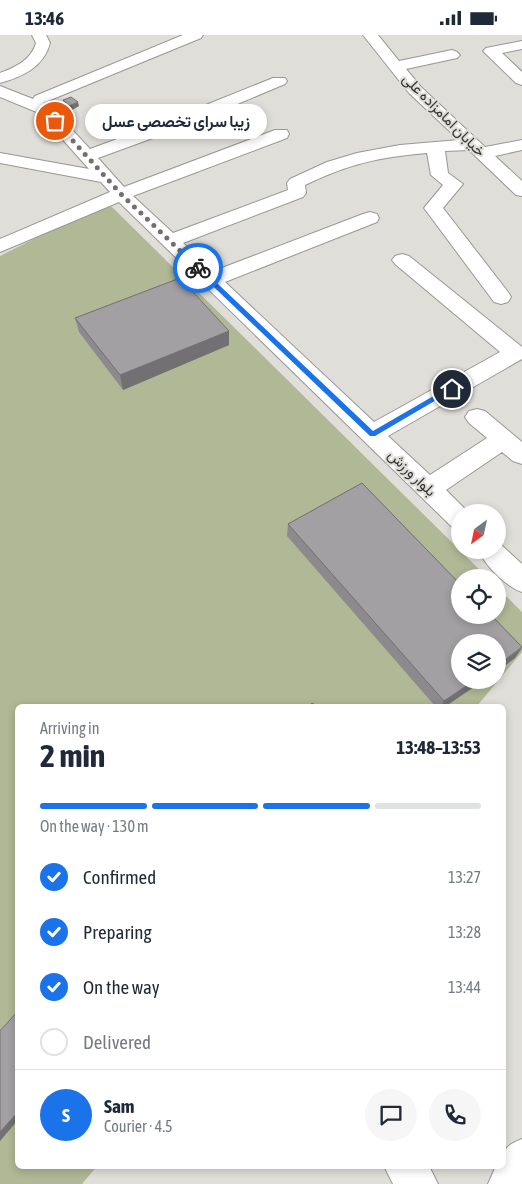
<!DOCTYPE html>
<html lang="en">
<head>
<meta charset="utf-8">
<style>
  :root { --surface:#fff; --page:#f6f6f7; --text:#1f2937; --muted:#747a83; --line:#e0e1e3; --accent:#1a73e8 }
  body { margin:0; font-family:"Asap Condensed",Vazirmatn,sans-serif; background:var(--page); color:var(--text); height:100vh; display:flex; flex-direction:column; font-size:19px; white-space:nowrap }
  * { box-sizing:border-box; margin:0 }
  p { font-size:16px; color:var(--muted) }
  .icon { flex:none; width:28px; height:28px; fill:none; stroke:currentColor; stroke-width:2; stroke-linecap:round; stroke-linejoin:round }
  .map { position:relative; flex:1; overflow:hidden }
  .drawer { position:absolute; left:15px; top:669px; width:491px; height:465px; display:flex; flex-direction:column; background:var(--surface); border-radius:8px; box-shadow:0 2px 8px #0003 }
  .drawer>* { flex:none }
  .needle { width:32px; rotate:213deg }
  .tools { position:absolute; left:451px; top:469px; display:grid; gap:10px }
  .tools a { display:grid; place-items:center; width:55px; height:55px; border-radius:50%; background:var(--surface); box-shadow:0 2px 8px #0003; font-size:25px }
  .pin { position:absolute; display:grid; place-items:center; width:42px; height:42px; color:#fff; margin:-21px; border:2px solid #fff; border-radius:50%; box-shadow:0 1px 5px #0007 }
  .courier { position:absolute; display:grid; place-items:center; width:50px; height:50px; margin:-25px; border:4px solid #1a73e8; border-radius:50%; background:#fff; color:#222; box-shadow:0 1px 6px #0007 }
  .bubble { position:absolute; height:35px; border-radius:18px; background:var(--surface); box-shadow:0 2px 8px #0003; font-size:16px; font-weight:700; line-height:35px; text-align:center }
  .headline em { font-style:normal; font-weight:700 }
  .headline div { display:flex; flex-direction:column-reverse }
  .headline { display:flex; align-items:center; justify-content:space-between; height:85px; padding:0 25px }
  h1 { font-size:32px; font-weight:700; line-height:38px }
  .bar { display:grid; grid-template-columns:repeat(4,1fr); gap:8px 5px; align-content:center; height:60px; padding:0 25px }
  .bar i { height:6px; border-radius:4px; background:var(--line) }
  .bar .current { background:var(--accent) }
  .bar p { grid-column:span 4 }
  .line { display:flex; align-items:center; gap:12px; padding:0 25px; border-top:1px solid var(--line) }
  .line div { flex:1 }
  .round { display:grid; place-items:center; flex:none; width:52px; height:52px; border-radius:26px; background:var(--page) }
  ol { padding:0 25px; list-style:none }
  li { display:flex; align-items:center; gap:15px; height:55px }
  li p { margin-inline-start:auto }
  li .icon { padding:5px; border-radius:50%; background:var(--accent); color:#fff; stroke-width:4 }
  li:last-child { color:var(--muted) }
  li i { width:28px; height:28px; border:2px solid var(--line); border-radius:50% }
  .status { display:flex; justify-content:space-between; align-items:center; height:35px; padding:0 25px; background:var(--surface); direction:ltr }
  .status svg { height:14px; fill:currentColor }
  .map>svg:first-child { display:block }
  .green { fill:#b0b895; fill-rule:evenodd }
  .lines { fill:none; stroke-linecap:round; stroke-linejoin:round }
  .minor-casing { stroke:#999793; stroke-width:2 }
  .minor { fill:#fff; fill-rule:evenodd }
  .wall { fill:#8c8a8c }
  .shaded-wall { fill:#727072 }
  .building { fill:#a3a0a3; stroke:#727072 }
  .route { fill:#1a73e8 }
  .done { stroke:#72706d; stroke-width:5; stroke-dasharray:0 9 }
  .labels { text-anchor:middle; stroke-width:4; stroke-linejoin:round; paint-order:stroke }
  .far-street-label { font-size:15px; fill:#363533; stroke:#e0ded9 }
</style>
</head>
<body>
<div class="status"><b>13:46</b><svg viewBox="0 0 49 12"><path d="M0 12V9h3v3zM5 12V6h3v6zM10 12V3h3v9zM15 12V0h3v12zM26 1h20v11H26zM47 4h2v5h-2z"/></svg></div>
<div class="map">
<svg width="522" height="1149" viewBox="0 0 522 1149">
  <rect width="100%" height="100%" fill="#e0ded9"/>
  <path class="green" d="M106 170 112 172 487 542H460V580H498V553L522 577V617L477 671H18V1131H97L82 1149H0V221L99 171ZM460 608H498V645H460Z"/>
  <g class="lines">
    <g class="minor-casing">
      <g id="minor">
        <path d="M32 0H46L50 8C44 32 22 42 0 48V38C16 32 31 25 36 8Z"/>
        <path d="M183 0H203L201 3 43 68 51 72 90 114 171 84 273 43H285L287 46 285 49 183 92 98 123 124 152 275 95H287L289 99 287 103 133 161 173 198 288 155 287 148 290 144 327 127 357 118 400 110 459 105 409 58 363 0H378L399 26 452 15 457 17 460 20 457 23 406 34 421 52 485 112 522 105V115L495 121 522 146V161L516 160 469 115 445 116 448 138 463 149 443 173 508 257 511 262 508 267 501 269 494 267 424 173 443 150 431 140 427 118C379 122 349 129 305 150L306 158 303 162 183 208 214 236 363 179 370 177 377 179 379 183 377 187 225 247 374 387 500 317 395 229 392 225 395 221 402 219 409 221 522 312V324L388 401 430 440 487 403 469 388 465 382 469 376 477 374 485 376 522 407V429L513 426 502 417 446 455 469 478H460V494L451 491 119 167 0 217V204L110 157 101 147 0 128V118L89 134 39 78 0 62V51L33 64 35 61Z"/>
        <path d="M522 6V14L502 18 522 37V50L516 48 483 16 486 13Z"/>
        <path d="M498 507 522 529V557C505 551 486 531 478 515H498Z"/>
        <path d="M522 1104V1149H488L496 1131H504C504 1113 505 1111 522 1104Z"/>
        <path d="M384 1131H429L438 1149H393Z"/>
      </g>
    </g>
    <use href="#minor" class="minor"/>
  </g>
  <g class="wall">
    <path d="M63 65 79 71 70 76 64 69Z"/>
    <path d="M75 283 229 310 123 355 79 297Z"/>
    <path d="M362 448 460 549V580H491L522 612 515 623 498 636V608H460V645H484L446 671H435L287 501 288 489Z"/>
  </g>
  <g class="shaded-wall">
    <path d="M78 67 79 71 70 76 69 71Z"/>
    <path d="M229 296V310L123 355 120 340Z"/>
    <path d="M522 613 515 623 498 636V630Z"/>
    <path d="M475 645H484L446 671H441L444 666Z"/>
    <path d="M18 1077V1085L0 1106V1097Z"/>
  </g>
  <g class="building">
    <path d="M71 62 78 67 69 71 63 65Z"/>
    <path d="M180 243 229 296 120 340 75 283Z"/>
    <path d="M362 448 460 549V580H491L522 612 498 630V608H460V645H475L444 666 288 489Z"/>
    <path d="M312 668 317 671H309Z"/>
    <path d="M18 976V1077L0 1097V996Z"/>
  </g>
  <path class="route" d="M196 232H200L373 396 449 352 455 354 375 401H370L196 235Z"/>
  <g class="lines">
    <path class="done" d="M55 86 121 159 198 233"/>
  </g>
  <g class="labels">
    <g class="far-street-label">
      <text transform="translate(444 80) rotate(45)" y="5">خیابان امامزاده علی</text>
      <text transform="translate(412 438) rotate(44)" y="5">بلوار ورزش</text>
    </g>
  </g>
</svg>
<div class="tools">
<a><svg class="needle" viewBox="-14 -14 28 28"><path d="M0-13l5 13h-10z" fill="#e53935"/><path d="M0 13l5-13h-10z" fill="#747a83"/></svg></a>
<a><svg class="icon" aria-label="locate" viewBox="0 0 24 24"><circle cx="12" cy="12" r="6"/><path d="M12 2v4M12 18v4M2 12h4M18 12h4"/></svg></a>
<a><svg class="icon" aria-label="layers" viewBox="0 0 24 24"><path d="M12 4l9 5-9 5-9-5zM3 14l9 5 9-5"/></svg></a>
</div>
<div class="pin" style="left:55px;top:86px;background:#ea580c"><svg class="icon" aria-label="bag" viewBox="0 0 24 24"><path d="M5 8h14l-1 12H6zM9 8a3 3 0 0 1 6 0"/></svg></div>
<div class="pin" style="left:452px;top:354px;background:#1f2937"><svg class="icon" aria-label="home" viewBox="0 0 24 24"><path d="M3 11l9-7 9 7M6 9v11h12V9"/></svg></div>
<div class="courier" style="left:198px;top:233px"><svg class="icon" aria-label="bike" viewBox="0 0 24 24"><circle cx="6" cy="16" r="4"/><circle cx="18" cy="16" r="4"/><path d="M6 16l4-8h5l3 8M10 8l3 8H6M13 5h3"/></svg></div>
<div class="bubble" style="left:85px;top:69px;width:182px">زیبا سرای تخصصی عسل</div>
<section class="drawer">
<div class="headline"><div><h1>2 min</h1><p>Arriving in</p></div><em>13:48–13:53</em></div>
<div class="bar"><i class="current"></i><i class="current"></i><i class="current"></i><i></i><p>On the way · 130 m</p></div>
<ol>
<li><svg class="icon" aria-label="check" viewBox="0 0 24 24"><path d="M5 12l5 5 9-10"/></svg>Confirmed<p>13:27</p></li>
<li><svg class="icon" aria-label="check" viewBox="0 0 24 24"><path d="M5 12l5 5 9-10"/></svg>Preparing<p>13:28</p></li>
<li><svg class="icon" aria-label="check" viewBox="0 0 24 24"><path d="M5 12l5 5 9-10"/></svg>On the way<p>13:44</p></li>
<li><i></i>Delivered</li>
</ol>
<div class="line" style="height:90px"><b class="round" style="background:var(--accent);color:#fff">S</b><div><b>Sam</b><p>Courier · 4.5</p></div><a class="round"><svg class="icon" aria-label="chat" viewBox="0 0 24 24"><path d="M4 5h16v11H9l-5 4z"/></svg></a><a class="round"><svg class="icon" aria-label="phone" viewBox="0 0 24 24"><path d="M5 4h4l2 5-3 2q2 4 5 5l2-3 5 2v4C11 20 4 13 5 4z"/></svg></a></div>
</section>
</div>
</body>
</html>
